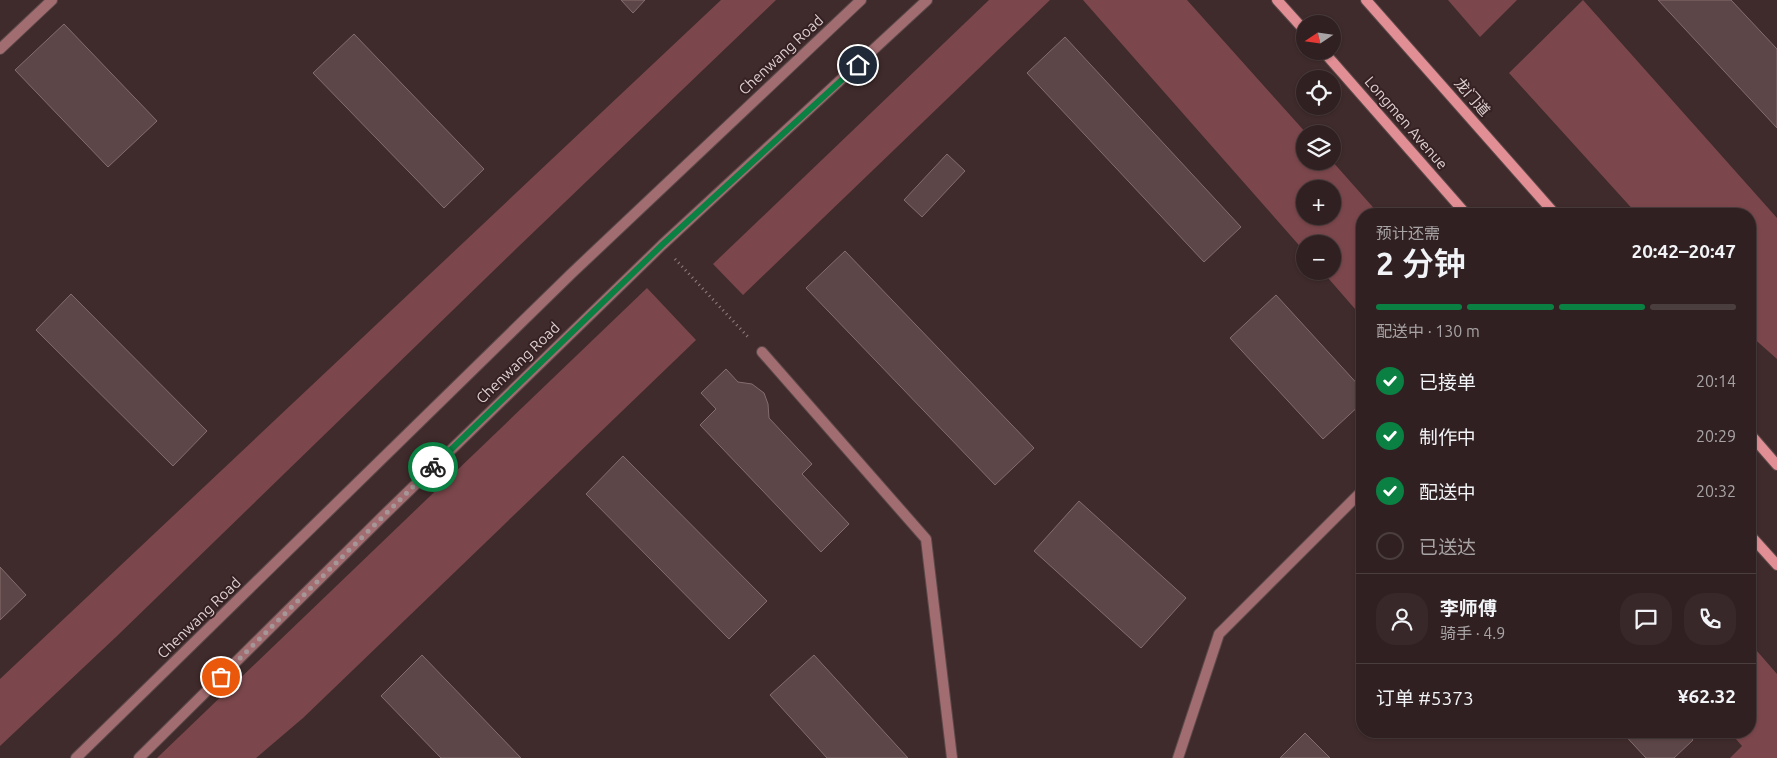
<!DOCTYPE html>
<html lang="zh">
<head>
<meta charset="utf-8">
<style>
  :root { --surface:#302021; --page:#38282a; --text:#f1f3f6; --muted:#a8a3a5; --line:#4b3e3f; --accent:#0b8043 }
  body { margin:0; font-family:Ubuntu,"Noto Sans SC",sans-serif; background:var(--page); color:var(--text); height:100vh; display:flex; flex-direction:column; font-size:19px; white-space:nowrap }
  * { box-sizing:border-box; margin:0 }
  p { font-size:16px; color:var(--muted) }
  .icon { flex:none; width:28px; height:28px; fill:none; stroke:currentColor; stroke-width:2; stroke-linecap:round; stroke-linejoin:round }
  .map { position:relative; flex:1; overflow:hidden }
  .panel { position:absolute; left:1356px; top:208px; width:400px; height:530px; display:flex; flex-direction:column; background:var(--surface); border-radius:20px; box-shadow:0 1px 4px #0004,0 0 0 1px var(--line) }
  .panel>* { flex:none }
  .needle { width:32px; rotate:257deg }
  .controls { position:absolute; left:1296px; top:15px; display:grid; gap:10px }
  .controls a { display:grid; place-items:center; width:45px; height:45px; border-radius:50%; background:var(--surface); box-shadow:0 1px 4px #0004,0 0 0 1px var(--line); font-size:25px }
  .pin { position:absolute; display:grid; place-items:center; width:42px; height:42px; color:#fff; margin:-21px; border:2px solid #fff; border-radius:50%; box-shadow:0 1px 5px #0007 }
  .courier { position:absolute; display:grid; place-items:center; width:50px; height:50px; margin:-25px; border:4px solid #0b8043; border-radius:50%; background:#fff; color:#222; box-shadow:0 1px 6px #0007 }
  .summary em { font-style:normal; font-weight:600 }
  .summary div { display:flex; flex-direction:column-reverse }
  .summary { display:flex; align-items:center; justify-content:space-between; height:85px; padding:0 20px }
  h1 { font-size:32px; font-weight:600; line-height:38px }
  .bar { display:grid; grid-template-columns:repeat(4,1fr); gap:8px 5px; align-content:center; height:60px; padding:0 20px }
  .bar i { height:6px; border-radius:4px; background:var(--line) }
  .bar .current { background:var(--accent) }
  .bar p { grid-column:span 4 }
  .line { display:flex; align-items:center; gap:12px; padding:0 20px; border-top:1px solid var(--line) }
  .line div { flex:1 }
  .round { display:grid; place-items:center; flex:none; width:52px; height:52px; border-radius:20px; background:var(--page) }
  ol { padding:0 20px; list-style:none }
  li { display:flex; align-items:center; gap:15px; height:55px }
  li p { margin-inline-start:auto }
  li .icon { padding:5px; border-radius:50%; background:var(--accent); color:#fff; stroke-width:4 }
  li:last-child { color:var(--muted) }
  li i { width:28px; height:28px; border:2px solid var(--line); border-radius:50% }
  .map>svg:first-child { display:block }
  .green { fill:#7b474c; fill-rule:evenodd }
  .building { fill:#5c4647; stroke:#856d6e }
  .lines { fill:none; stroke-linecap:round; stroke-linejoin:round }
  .service-casing { stroke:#5c494a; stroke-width:12 }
  .tertiary-casing { stroke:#5c494a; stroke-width:12 }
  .secondary-casing { stroke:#5c494a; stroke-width:12 }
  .path { stroke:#928081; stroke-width:3; stroke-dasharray:1 4; stroke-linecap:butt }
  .service { stroke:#a26d71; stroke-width:10 }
  .tertiary { stroke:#a26d71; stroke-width:10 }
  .secondary { stroke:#e18e94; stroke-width:10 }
  .done { stroke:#a69697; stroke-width:5; stroke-dasharray:0 9 }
  .route { stroke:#0b8043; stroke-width:6 }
  .labels { text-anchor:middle; stroke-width:4; stroke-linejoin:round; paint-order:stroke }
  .street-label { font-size:15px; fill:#ddcfd0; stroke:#352123 }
</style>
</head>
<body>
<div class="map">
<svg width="1777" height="758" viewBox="0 0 1777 758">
  <rect width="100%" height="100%" fill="#402b2c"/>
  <g class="green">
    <path d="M721 0H776L518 247 117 636 0 746V679Z"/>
    <path d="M989 0H1050L743 295 713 264Z"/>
    <path d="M1083 0H1187L1307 134H1305V161H1332L1379 214H1362V317L1322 271H1332V244H1305V252ZM1305 189H1332V216H1305Z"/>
    <path d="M1448 0H1517L1480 37Z"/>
    <path d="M1583 0 1777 218V359L1750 335V214H1637L1509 73Z"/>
    <path d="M647 288 696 340 303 718 256 758H157Z"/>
    <path d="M1750 643 1777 674V758H1730L1742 746 1729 731H1750Z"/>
  </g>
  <g class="building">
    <path d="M621 0H645L633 13Z"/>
    <path d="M1658 0H1731L1777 49V128Z"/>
    <path d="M64 24 157 121 108 167 15 70Z"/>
    <path d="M354 34 484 169 444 208 313 73Z"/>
    <path d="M1065 37 1241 227 1204 262 1027 73Z"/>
    <path d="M947 154 965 171 922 217 904 200Z"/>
    <path d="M845 251 1034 448 995 485 806 288Z"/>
    <path d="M71 294 207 431 173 466 36 330Z"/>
    <path d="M1276 295 1362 389V403L1323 439 1230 338Z"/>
    <path d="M726 369 738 382 752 384 764 393 768 404 769 418 812 464 802 474 849 524 821 552 700 425 716 409 701 393Z"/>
    <path d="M623 456 767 601 729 639 586 494Z"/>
    <path d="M1079 501 1186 598 1141 648 1034 551Z"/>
    <path d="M0 567 26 595 0 620Z"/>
    <path d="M422 655 521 758H441L381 696Z"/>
    <path d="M814 655 908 758H827L770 695Z"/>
    <path d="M1621 731H1685L1693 740 1674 758H1646Z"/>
    <path d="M1305 733 1330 758H1280Z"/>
  </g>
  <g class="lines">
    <g class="service-casing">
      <g id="service">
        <path d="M0 49 52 0"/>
        <path d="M762 352 926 539 952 758"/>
        <path d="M1178 758 1219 634 1362 491"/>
      </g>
    </g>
    <g class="tertiary-casing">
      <g id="tertiary">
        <path d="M76 758 572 273 861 0"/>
        <path d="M139 758 383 516 662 245 927 0"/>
      </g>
    </g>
    <g class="secondary-casing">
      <g id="secondary">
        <path d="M1277 0 1305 31"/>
        <path d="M1366 0 1555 214"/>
        <path d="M1323 51 1466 214"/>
        <path d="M1750 434 1777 465"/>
        <path d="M1750 535 1777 565"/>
      </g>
    </g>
    <path class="path" d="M675 259 749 338"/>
    <use href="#service" class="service"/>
    <use href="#tertiary" class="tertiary"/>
    <use href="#secondary" class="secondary"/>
  </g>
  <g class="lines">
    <path class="done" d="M221 677 433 467"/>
    <path class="route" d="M433 467 662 245 858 65"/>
  </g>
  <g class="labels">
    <g class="street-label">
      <text transform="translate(781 55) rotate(-43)" y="5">Chenwang Road</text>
      <text transform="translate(1472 97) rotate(49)" y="5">龙门道</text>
      <text transform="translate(1406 123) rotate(49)" y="5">Longmen Avenue</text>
      <text transform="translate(518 363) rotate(-44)" y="5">Chenwang Road</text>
      <text transform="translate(199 618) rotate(-44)" y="5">Chenwang Road</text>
    </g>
  </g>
</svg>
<div class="controls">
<a><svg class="needle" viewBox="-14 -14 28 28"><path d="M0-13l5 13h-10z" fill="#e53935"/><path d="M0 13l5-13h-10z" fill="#a8a3a5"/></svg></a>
<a><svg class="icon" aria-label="locate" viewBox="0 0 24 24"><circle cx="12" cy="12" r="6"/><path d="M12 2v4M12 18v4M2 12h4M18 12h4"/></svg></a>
<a><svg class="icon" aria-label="layers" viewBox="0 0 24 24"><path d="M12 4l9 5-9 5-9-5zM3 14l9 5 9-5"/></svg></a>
<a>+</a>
<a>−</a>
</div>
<div class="pin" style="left:221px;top:677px;background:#ea580c"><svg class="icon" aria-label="bag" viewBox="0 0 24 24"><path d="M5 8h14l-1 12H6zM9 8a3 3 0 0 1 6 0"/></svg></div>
<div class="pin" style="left:858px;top:65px;background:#1f2937"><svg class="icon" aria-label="home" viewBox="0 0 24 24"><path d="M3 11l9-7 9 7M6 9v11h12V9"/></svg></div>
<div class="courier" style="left:433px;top:467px"><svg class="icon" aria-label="bike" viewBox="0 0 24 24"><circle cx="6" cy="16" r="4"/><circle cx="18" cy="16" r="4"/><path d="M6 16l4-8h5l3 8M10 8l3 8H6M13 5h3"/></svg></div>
<section class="panel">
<div class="summary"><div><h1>2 分钟</h1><p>预计还需</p></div><em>20:42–20:47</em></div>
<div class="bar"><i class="current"></i><i class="current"></i><i class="current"></i><i></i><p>配送中 · 130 m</p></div>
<ol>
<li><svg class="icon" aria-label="check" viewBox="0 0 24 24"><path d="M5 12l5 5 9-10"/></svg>已接单<p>20:14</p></li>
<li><svg class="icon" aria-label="check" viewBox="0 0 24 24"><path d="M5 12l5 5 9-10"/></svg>制作中<p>20:29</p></li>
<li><svg class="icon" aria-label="check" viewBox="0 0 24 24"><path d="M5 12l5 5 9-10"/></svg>配送中<p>20:32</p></li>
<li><i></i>已送达</li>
</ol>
<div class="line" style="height:90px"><a class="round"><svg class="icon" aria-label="person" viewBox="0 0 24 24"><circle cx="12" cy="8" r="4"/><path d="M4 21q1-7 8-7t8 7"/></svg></a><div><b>李师傅</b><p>骑手 · 4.9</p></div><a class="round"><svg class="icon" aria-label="chat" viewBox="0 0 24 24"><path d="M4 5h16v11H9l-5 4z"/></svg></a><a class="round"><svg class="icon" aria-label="phone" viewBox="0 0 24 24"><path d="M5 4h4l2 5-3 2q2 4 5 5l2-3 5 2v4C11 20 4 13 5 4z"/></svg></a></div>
<div class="line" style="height:65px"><div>订单 #5373</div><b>¥62.32</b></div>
</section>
</div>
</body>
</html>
